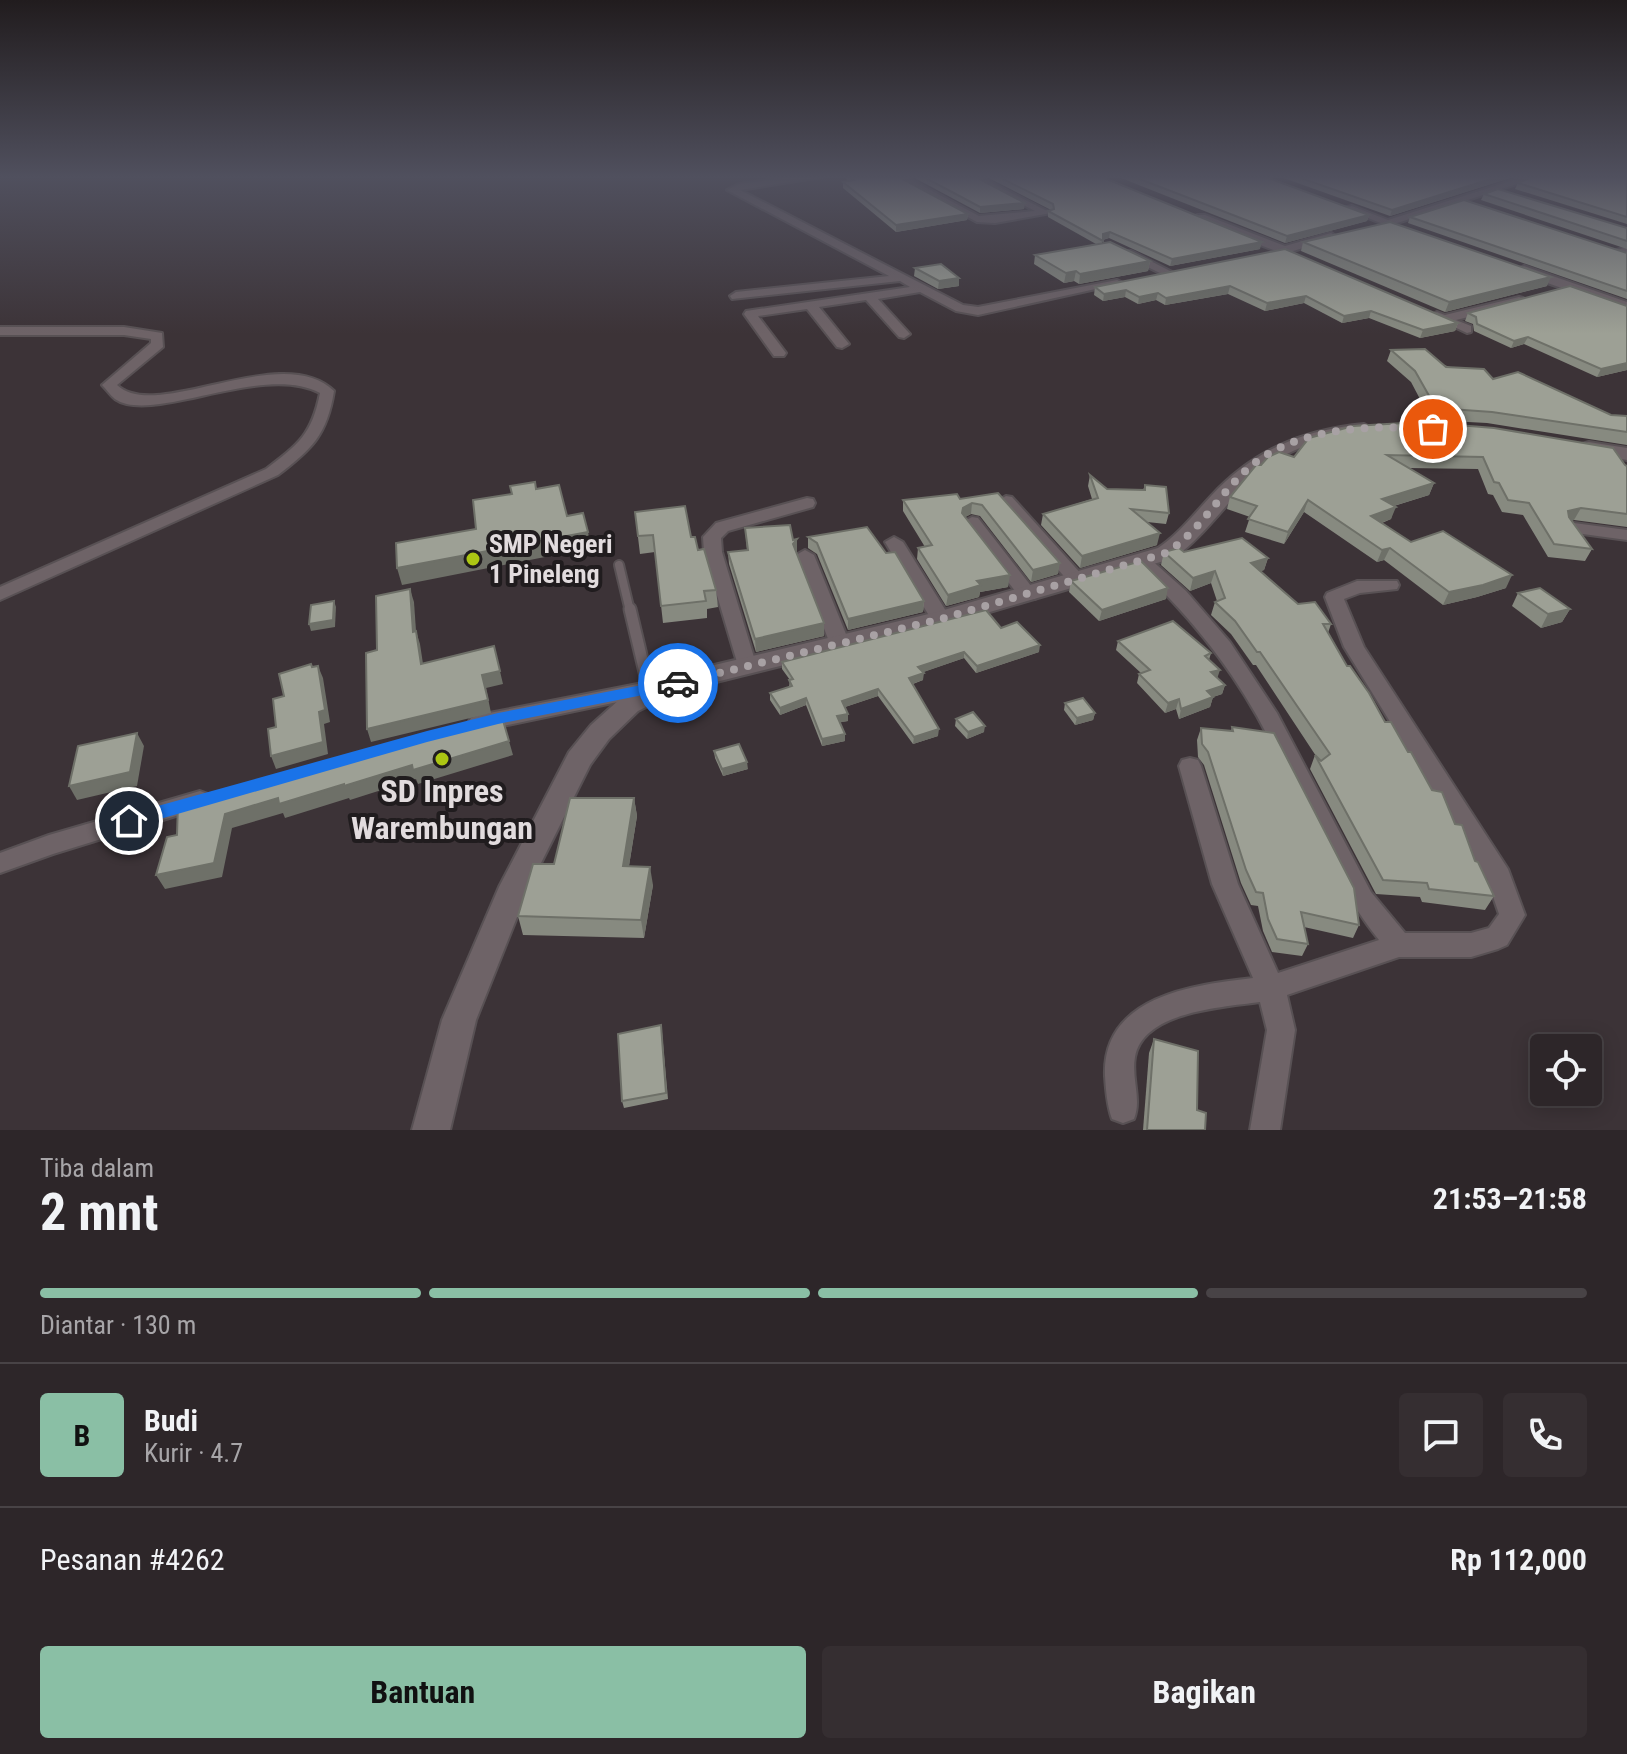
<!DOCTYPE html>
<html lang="id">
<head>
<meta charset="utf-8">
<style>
  :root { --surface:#2d2629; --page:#352e31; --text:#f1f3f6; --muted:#a7a5a8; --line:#484346; --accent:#8abfa5 }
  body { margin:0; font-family:"Roboto Condensed",sans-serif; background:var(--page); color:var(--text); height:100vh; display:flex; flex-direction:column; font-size:30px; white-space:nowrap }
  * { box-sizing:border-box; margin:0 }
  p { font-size:26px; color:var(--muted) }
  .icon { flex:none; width:44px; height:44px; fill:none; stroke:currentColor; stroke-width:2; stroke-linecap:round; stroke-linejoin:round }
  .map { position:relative; height:1130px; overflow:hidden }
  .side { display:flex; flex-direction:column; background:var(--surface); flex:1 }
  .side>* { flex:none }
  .controls { position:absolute; left:1530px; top:1034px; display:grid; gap:16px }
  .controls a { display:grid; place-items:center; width:72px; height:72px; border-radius:8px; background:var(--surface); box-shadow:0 4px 20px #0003,0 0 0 2px var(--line); font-size:40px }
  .pin { position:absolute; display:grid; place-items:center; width:68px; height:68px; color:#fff; margin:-34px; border:4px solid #fff; border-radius:50%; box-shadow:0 2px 8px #0007 }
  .courier { position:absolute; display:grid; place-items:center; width:80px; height:80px; margin:-40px; border:6px solid #1a73e8; border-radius:50%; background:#fff; color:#222; box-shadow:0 2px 10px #0007 }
  .overview em { font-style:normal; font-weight:700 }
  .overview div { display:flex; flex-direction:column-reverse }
  .overview { display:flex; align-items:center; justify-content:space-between; height:136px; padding:0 40px }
  h1 { font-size:52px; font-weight:700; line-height:60px }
  .bar { display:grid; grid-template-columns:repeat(4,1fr); gap:12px 8px; align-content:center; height:96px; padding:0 40px }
  .bar i { height:10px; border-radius:6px; background:var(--line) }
  .bar .current { background:var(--accent) }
  .bar p { grid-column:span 4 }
  .line { display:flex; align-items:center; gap:20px; padding:0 40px; border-top:2px solid var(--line) }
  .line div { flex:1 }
  .round { display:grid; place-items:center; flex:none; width:84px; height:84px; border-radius:8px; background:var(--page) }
  .action { display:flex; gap:16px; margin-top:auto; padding:16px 40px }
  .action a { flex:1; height:92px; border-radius:8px; background:var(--accent); color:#111; font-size:32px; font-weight:700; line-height:92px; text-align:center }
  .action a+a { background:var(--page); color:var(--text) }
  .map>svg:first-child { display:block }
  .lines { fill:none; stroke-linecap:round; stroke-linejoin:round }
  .service-far1-casing { stroke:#585154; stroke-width:12 }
  .service-casing { stroke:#585154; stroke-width:15 }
  .minor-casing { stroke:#585154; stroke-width:4 }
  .tertiary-casing { stroke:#585154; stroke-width:4 }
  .service-far1 { stroke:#6e6367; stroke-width:8 }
  .service { stroke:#6e6367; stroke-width:11 }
  .minor { fill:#6e6367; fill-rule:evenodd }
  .tertiary { fill:#6e6367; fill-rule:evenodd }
  .wall { fill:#878a80 }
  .shaded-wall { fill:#6e7068 }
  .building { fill:#9da095; stroke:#6e7068; stroke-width:2 }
  .route { fill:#1a73e8 }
  .done { stroke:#a8a1a4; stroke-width:8; stroke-dasharray:0 14.4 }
  .poi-dot { fill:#acc613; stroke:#201c1e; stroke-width:3 }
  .labels { text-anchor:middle; stroke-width:8; stroke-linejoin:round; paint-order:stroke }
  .poi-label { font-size:26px; font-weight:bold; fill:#e2dcde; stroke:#201c1e; text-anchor:start }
  .near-poi-label { font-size:32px; font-weight:bold; fill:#e2dcde; stroke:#201c1e }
</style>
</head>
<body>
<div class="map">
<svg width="1627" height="1130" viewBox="0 0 1627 1130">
  <rect width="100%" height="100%" fill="#3c3337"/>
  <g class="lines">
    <g class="service-far1-casing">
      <path id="service-far1" d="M619 565 630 611"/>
    </g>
    <g class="service-casing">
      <path id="service" d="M630 609 649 689"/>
    </g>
    <g class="minor-casing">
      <g id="minor">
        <path d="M800 176H827L740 190 963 305 978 307 1117 280 1123 283 978 315 956 311 920 292 878 299 910 334 904 338 899 337 866 300 819 307 849 344 842 348 837 347 807 309 758 316 786 353 784 356H774L744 314 746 311 910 287 900 281 732 299 730 296 736 292 889 276 727 190 739 184Z"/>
        <path d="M892 176H904L979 216 1035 211 966 176H978L1051 213 995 223 977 222Z"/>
        <path d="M1527 176H1541L1388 226 1343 208 1352 206 1388 220Z"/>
        <path d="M1627 247V253L1615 255 1610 252Z"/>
        <path d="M1123 251H1131L1174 273 1164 275 1123 255Z"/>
        <path d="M1519 297 1523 298V304L1456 320 1471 326V332L1467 333 1431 316 1437 312 1445 315Z"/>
        <path d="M0 327H124L162 333 163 347 117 385C156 423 282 340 334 391 327 435 312 449 278 475L0 600V587L266 469C299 444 312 434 320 393 263 362 152 425 115 399 110 395 106 389 102 385L151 343V339L124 335H0Z"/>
        <path d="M1006 496 1012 497 1083 576 1086 580 1083 584H1071L1000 505 998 501Z"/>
        <path d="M807 498 813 499 815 503 813 507 728 531 721 538 722 552 757 667 754 672H740L704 552 703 537 716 523Z"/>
        <path d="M972 517 978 518 1035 591 1037 595 1035 599H1021L963 522Z"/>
        <path d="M1574 523 1627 530V540L1568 532 1565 528Z"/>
        <path d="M894 537 903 542 951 619 948 623 941 625 931 619 885 542Z"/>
        <path d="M805 550 814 555 850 644 847 649H833L830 644 796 555Z"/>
        <path d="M1142 556 1148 557 1186 591 1230 642 1277 713 1371 892 1405 933H1471L1489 928 1499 914 1487 879 1344 647 1325 597 1327 593 1357 581H1397L1399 585 1397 589 1360 593 1344 599 1364 647 1508 869 1525 915 1507 945 1498 949 1471 957H1399L1287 995 1295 1030 1280 1130H1250L1267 1030 1260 1002C1225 1007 1143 1011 1135 1057 1131 1078 1142 1099 1134 1119L1123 1123 1112 1119C1107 1105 1106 1091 1105 1076 1102 996 1193 985 1253 978L1212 884 1179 766 1182 760 1190 758 1198 760 1201 766 1238 884 1278 973 1379 940C1326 874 1298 790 1257 716 1225 659 1183 609 1136 565L1133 561 1136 557Z"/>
        <path d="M658 680 665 682 668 687 665 692 479 731 471 728 468 723 471 718 479 715Z"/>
        <path d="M200 791 208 794 212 800 208 806 53 854 0 873V853L49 835Z"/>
      </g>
    </g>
    <g class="tertiary-casing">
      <g id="tertiary">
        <path d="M1197 215H1205L1285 246 1331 233 1337 237 1284 254 1197 221Z"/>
        <path d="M1524 266 1627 302V311L1519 273 1517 270Z"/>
        <path d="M1364 424 1373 429 1370 433C1344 439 1318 439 1293 451 1241 474 1218 526 1174 558L949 624 676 692 638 711 609 739 590 765 529 887 476 1020 450 1130H412L442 1020 499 887 569 752 591 725 620 699 668 676 937 612 1158 548C1179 534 1194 514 1211 496 1254 450 1302 430 1364 424Z"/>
        <path d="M1589 442 1627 448V460L1582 452 1580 448 1582 444Z"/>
      </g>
    </g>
    <use href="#service-far1" class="service-far1"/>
    <use href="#service" class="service"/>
    <use href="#minor" class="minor"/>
    <use href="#tertiary" class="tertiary"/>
  </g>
  <g class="wall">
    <path d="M846 176H897L968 214 967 220 896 232 843 188V182L848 181 846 179Z"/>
    <path d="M911 176H974L1024 209 980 213Z"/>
    <path d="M985 176H1099L1260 249 1170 266 1109 238 1103 240 1102 243 1150 261 1148 271 1079 284 1074 281 1064 283 1034 264 1035 255 1096 244 1048 217V211L1051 210Z"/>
    <path d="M1116 176H1263L1369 215 1367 221 1285 243Z"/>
    <path d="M1278 176H1516L1390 216Z"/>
    <path d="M1627 176V224L1515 189 1518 183Z"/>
    <path d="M1484 194 1627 228V249L1481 200Z"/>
    <path d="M1410 217 1627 253V299L1408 223Z"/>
    <path d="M1303 242 1547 286 1445 312 1301 251Z"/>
    <path d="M1285 249 1458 323 1455 331 1420 338 1369 318 1342 323 1304 303 1265 311 1228 294 1165 305 1156 300 1138 304 1125 297 1103 301 1094 295 1095 287Z"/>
    <path d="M915 268 959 278V286L938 289 914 276Z"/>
    <path d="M1627 306V370L1597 377 1524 344 1511 348 1474 331 1473 324 1465 321 1468 313Z"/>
    <path d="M1391 350 1493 379 1611 415 1627 416V445L1487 423 1431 420 1411 382 1387 361Z"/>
    <path d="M1309 438 1625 465 1627 466V527L1574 520 1571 521 1592 549 1585 561 1548 557 1523 515 1502 512 1493 495 1488 494 1478 469 1408 468 1434 483 1429 495 1394 506 1391 519 1382 523 1411 542 1506 588 1477 597 1443 605 1384 560 1377 562 1304 512 1284 544 1245 532 1250 517 1227 509 1230 497 1261 465 1294 457Z"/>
    <path d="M1090 475 1107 489 1143 490 1145 485 1169 513 1166 524 1147 522 1157 545 1080 568 1041 525 1043 514 1092 499 1088 486Z"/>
    <path d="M998 493 1058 574 1031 582 980 516 971 514 965 517 1008 587 980 592 979 597 946 606 917 559 918 548 925 547 903 511V500L960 499Z"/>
    <path d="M635 512 691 537 716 590 718 607 707 609V618L663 623 655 552 640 554Z"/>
    <path d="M745 528 793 540 797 539V551L796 552 824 623V636L756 652 729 564 728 552 747 550Z"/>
    <path d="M808 537 886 553 924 601 923 612 848 630 817 554 808 548Z"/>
    <path d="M1164 552H1184L1268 558 1264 570 1261 571 1298 604 1331 624 1328 633 1347 666 1455 824 1494 896 1485 910 1422 902 1420 897 1376 894 1310 769 1315 755 1316 756 1256 665H1253L1231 634 1211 615 1215 602 1217 601 1211 583 1190 591 1161 565Z"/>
    <path d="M1071 581 1166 599 1099 621 1069 592Z"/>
    <path d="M1518 593 1570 609 1562 622 1541 628 1512 606Z"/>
    <path d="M1001 628 1039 652 976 673 964 658 923 672V680L913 684 938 736 913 744 878 696 845 707 848 714V721L840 722 845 741 822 746 806 705 780 715 770 700V693L789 687 790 680 782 669V662Z"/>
    <path d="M1118 641 1211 653 1209 660 1217 678 1225 685 1222 694 1213 697 1210 707 1179 719 1176 709 1165 713 1137 683 1139 674 1141 673 1116 650Z"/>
    <path d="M1065 703 1095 713 1093 720 1075 725 1064 710Z"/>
    <path d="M956 719 984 732 967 739 955 726Z"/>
    <path d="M1232 727 1359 925 1353 938 1304 927 1308 944 1302 956 1272 952 1263 931 1258 906 1251 905 1241 883 1204 765 1198 757 1197 740 1201 728 1231 731Z"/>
    <path d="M714 751 748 769 723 776 715 758Z"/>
    <path d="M634 798 637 816 629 866 653 885 644 938 523 935 518 916 554 864Z"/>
    <path d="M662 1032 668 1099 624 1108 622 1101Z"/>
    <path d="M1154 1039 1197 1110 1205 1130H1143L1149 1053Z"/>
  </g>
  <g class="shaded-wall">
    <path d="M1500 176H1516L1390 216 1392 210Z"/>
    <path d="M1025 203 1024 209 980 213V207Z"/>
    <path d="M968 214 967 220 896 232V225Z"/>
    <path d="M1369 215 1367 221 1285 243 1287 236Z"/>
    <path d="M1110 232 1109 238 1102 240 1103 234Z"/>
    <path d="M1262 242 1260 249 1170 266 1172 259Z"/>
    <path d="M1150 261 1148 271 1079 284 1080 274Z"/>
    <path d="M1076 271 1074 281 1064 283 1066 273Z"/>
    <path d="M1551 277 1547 286 1445 312 1449 302Z"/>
    <path d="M959 278V286L938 289 939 281Z"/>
    <path d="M1230 286 1228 294 1165 305 1166 298Z"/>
    <path d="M1126 290 1125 297 1103 301 1104 294Z"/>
    <path d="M1158 293 1156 300 1138 304 1139 297Z"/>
    <path d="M1306 296 1304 303 1265 311 1267 303Z"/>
    <path d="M1371 311 1369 318 1342 323 1344 316Z"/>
    <path d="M1458 323 1455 331 1420 338 1423 330Z"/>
    <path d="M1528 337 1524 344 1511 348 1514 341Z"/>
    <path d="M1627 363V370L1597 377 1601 369Z"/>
    <path d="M1434 483 1429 495 1377 511 1382 499Z"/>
    <path d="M1308 500 1304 512 1284 544 1288 532Z"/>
    <path d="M972 503 971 514 962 519 963 508Z"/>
    <path d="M1396 507 1391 519 1367 528 1371 516Z"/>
    <path d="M1581 508 1574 520 1562 523 1568 511Z"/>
    <path d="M588 532 591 548 402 585 397 568Z"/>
    <path d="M1160 533 1157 545 1080 568 1082 556Z"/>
    <path d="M797 539V551L793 556V544Z"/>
    <path d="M1390 548 1384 560 1377 562 1382 550Z"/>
    <path d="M1268 558 1264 570 1248 575 1251 563Z"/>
    <path d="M1060 563 1058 574 1031 582 1033 570Z"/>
    <path d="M1215 571 1211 583 1190 591 1193 578Z"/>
    <path d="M1010 575 1008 587 980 592 979 597 946 606 948 595 977 581Z"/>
    <path d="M1512 575 1506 588 1477 597 1443 605 1449 592Z"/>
    <path d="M1168 588 1166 599 1099 621 1102 610Z"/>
    <path d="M410 589 414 602 417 645 413 632Z"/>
    <path d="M334 601 336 607 335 627 311 631 309 624Z"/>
    <path d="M924 601 923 612 848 630V619Z"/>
    <path d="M1570 609 1562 622 1541 628 1548 614Z"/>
    <path d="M824 623V636L756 652 755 639Z"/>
    <path d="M416 631 420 644 425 677 421 664Z"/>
    <path d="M1040 645 1039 652 976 673 977 666Z"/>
    <path d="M494 646 503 684 486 688 491 713 371 742 367 729 482 675Z"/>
    <path d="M964 652V658L918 674V667Z"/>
    <path d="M318 666 323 678 330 722 324 724 328 754 276 769 271 756 319 712Z"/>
    <path d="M1220 670 1217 679 1211 672Z"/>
    <path d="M924 673 923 680 909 685V678Z"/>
    <path d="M1225 685 1222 694 1213 697 1210 707 1179 719 1181 709 1207 691Z"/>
    <path d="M878 689V696L842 708V701Z"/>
    <path d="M806 698V705L780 715V708Z"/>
    <path d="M1179 699 1176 709 1165 713 1168 703Z"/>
    <path d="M1095 713 1093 720 1075 725 1077 718Z"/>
    <path d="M848 714V721L837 723V716Z"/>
    <path d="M985 726 984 732 967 739 968 732Z"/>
    <path d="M939 729 938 736 913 744 914 737Z"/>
    <path d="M137 733 144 746 137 786 77 800 69 786Z"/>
    <path d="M845 734V741L822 746V739Z"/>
    <path d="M509 741 513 755 418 784 416 779 350 800 349 798 285 818 283 813 232 828 222 877 165 889 156 875 225 814 278 798 344 784 412 765Z"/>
    <path d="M747 762 748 769 723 776 722 769Z"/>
    <path d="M634 798 637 816 626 884 623 866Z"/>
    <path d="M650 867 653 885 644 938 641 920Z"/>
  </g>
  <g class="building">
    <path d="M849 176H897L968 214 896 225 843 182 854 180Z"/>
    <path d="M922 176H974L1025 203 980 207Z"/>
    <path d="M997 176H1099L1262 242 1172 259 1110 232 1103 234V241L1048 211 1054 209 1053 204Z"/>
    <path d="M1132 176H1263L1369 215 1287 236Z"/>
    <path d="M1295 176H1500L1392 210Z"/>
    <path d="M1536 176H1627V217L1518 183Z"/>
    <path d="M1498 189 1627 228V241L1484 194Z"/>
    <path d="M1464 200 1627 253V291L1410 217Z"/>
    <path d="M1390 222 1551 277 1449 302 1303 242Z"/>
    <path d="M1110 242 1150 261 1080 274 1076 271 1066 273 1035 255Z"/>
    <path d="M1285 249 1458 323 1423 330 1371 311 1344 316 1306 296 1267 303 1230 286 1166 298 1158 293 1139 297 1126 290 1104 294 1095 287Z"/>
    <path d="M941 264 959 278 939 281 915 268Z"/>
    <path d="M1570 286 1627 306V363L1601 369 1528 337 1514 341 1477 324 1476 317 1468 313Z"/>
    <path d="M1425 349 1446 367 1484 369 1493 379 1518 372 1611 415 1627 416V432L1492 412 1436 408 1415 371 1391 350Z"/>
    <path d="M1421 422 1494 428 1613 448 1625 465 1627 466V514L1581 508 1568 511 1569 517 1592 549 1554 544 1529 503 1508 500 1499 483 1494 482 1483 457 1387 455 1434 483 1382 499 1396 507 1371 516 1411 542 1443 531 1512 575 1483 585 1449 592 1390 548 1382 550 1308 500 1288 532 1248 519 1257 506 1230 497 1256 465H1261L1268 457 1279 452 1294 457 1309 438 1353 426Z"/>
    <path d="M1090 475 1107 489 1145 490V485L1166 487 1169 513 1131 509 1160 533 1082 556 1043 514 1098 498Z"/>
    <path d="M535 482 536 489 559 485 567 516 583 513 588 532 397 568 396 543 476 529 473 500 512 494 510 486Z"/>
    <path d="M998 493 1060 563 1033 570 982 505 972 503 963 508 962 513 1010 575 977 581 981 585 948 595 918 548 932 545 903 500 957 494 960 499Z"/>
    <path d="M685 506 691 537H695L698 550 704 549 716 590 704 591 706 601 661 606 653 535 638 536 635 512Z"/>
    <path d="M790 525 793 540 797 539 793 544 824 623 755 639 728 552 748 550 745 528Z"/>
    <path d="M867 527 886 553 895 552 924 601 848 619 817 543 808 537Z"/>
    <path d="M1242 538 1268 558 1251 563 1298 604 1315 602 1331 624H1323L1347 666H1350L1369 693 1385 722H1391L1408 752H1411L1432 790 1442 792 1455 824 1462 825 1475 861 1478 862 1494 896 1429 889 1427 883 1383 880 1315 755 1321 761 1330 754 1260 652H1257L1235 621 1215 602 1225 598 1215 571 1193 578 1164 552 1179 548 1184 552Z"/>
    <path d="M1141 561 1168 588 1102 610 1071 581Z"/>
    <path d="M1540 588 1570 609 1548 614 1518 593Z"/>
    <path d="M410 589 413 632 416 631 421 664 494 646 500 671 482 675 488 700 367 729 366 653 377 650 376 596Z"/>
    <path d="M334 601 333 620 309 624 311 605Z"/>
    <path d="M986 610 1001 628 1017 622 1040 645 977 666 964 652 918 667 924 673 909 678 939 729 914 737 878 689 842 701 848 714 837 716 845 734 822 739 806 698 780 708 770 693 792 686 789 680 793 679 782 662Z"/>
    <path d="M1173 621 1211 653 1205 656 1220 670 1211 672 1225 685 1207 691 1213 697 1181 709 1179 699 1168 703 1139 674 1150 670 1118 641Z"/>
    <path d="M311 664 312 667 318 666 325 710 319 712 323 742 271 756 268 729 276 727 273 699 284 696 279 674Z"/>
    <path d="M1083 698 1095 713 1077 718 1065 703Z"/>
    <path d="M973 712 985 726 968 732 956 719Z"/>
    <path d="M502 717 509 741 413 770 412 765 344 786V784L279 804 278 798 225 814 214 863 156 875 167 837 177 835 178 804 361 752Z"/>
    <path d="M1232 727 1274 733 1354 888 1359 925 1301 912 1308 944 1277 939 1268 919 1263 893 1256 892 1246 870 1208 752 1202 744 1201 728 1233 731Z"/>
    <path d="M137 733 130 772 69 786 78 746Z"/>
    <path d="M739 744 747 762 722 769 714 751Z"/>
    <path d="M570 798H634L623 866 650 867 641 920 518 916 533 864H554Z"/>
    <path d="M661 1025 666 1093 622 1101 618 1034Z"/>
    <path d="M1154 1039 1198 1051 1197 1110 1206 1113 1205 1130H1147Z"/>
  </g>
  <linearGradient id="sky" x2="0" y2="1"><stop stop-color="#211c1e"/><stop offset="0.53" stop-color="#50505e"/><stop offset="1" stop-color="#50505e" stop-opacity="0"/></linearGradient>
  <rect width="1627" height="334" fill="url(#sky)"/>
  <path class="route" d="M678 678 683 679V687L498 724 427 742 129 828 120 821 129 814 427 731 498 713Z"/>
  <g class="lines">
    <path class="done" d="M678 683 941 619 1166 553C1201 531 1220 492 1251 466 1298 426 1376 425 1433 429"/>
  </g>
  <g class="poi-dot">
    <circle cx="473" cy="559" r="8"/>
    <circle cx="442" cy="759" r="8"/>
  </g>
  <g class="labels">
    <g class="poi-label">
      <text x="489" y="553">SMP Negeri<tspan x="489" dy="30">1 Pineleng</tspan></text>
    </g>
    <g class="near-poi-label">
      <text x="442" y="802">SD Inpres<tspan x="442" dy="37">Warembungan</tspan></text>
    </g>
  </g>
</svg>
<div class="controls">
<a><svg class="icon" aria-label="locate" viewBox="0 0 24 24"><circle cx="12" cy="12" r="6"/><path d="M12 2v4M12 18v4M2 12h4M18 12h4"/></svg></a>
</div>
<div class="pin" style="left:1433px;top:429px;background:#ea580c"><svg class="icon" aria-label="bag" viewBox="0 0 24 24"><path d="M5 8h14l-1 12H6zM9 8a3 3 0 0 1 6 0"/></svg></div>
<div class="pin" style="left:129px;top:821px;background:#1f2937"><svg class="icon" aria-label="home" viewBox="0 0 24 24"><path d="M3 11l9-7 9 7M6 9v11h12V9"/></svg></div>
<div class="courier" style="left:678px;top:683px"><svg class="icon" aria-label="car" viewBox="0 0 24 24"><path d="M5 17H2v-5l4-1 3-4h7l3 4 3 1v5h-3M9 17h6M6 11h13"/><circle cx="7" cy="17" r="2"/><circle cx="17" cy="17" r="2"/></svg></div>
</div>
<section class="side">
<div class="overview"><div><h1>2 mnt</h1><p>Tiba dalam</p></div><em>21:53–21:58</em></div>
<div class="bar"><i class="current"></i><i class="current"></i><i class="current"></i><i></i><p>Diantar · 130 m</p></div>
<div class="line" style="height:144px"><b class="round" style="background:var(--accent);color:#111">B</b><div><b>Budi</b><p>Kurir · 4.7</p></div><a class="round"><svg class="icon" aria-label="chat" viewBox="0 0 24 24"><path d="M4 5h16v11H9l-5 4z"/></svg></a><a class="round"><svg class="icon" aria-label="phone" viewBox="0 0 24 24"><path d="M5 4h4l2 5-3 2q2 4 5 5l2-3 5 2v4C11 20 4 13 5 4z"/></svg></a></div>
<div class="line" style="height:104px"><div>Pesanan #4262</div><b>Rp 112,000</b></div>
<div class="action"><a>Bantuan</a><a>Bagikan</a></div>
</section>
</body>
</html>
